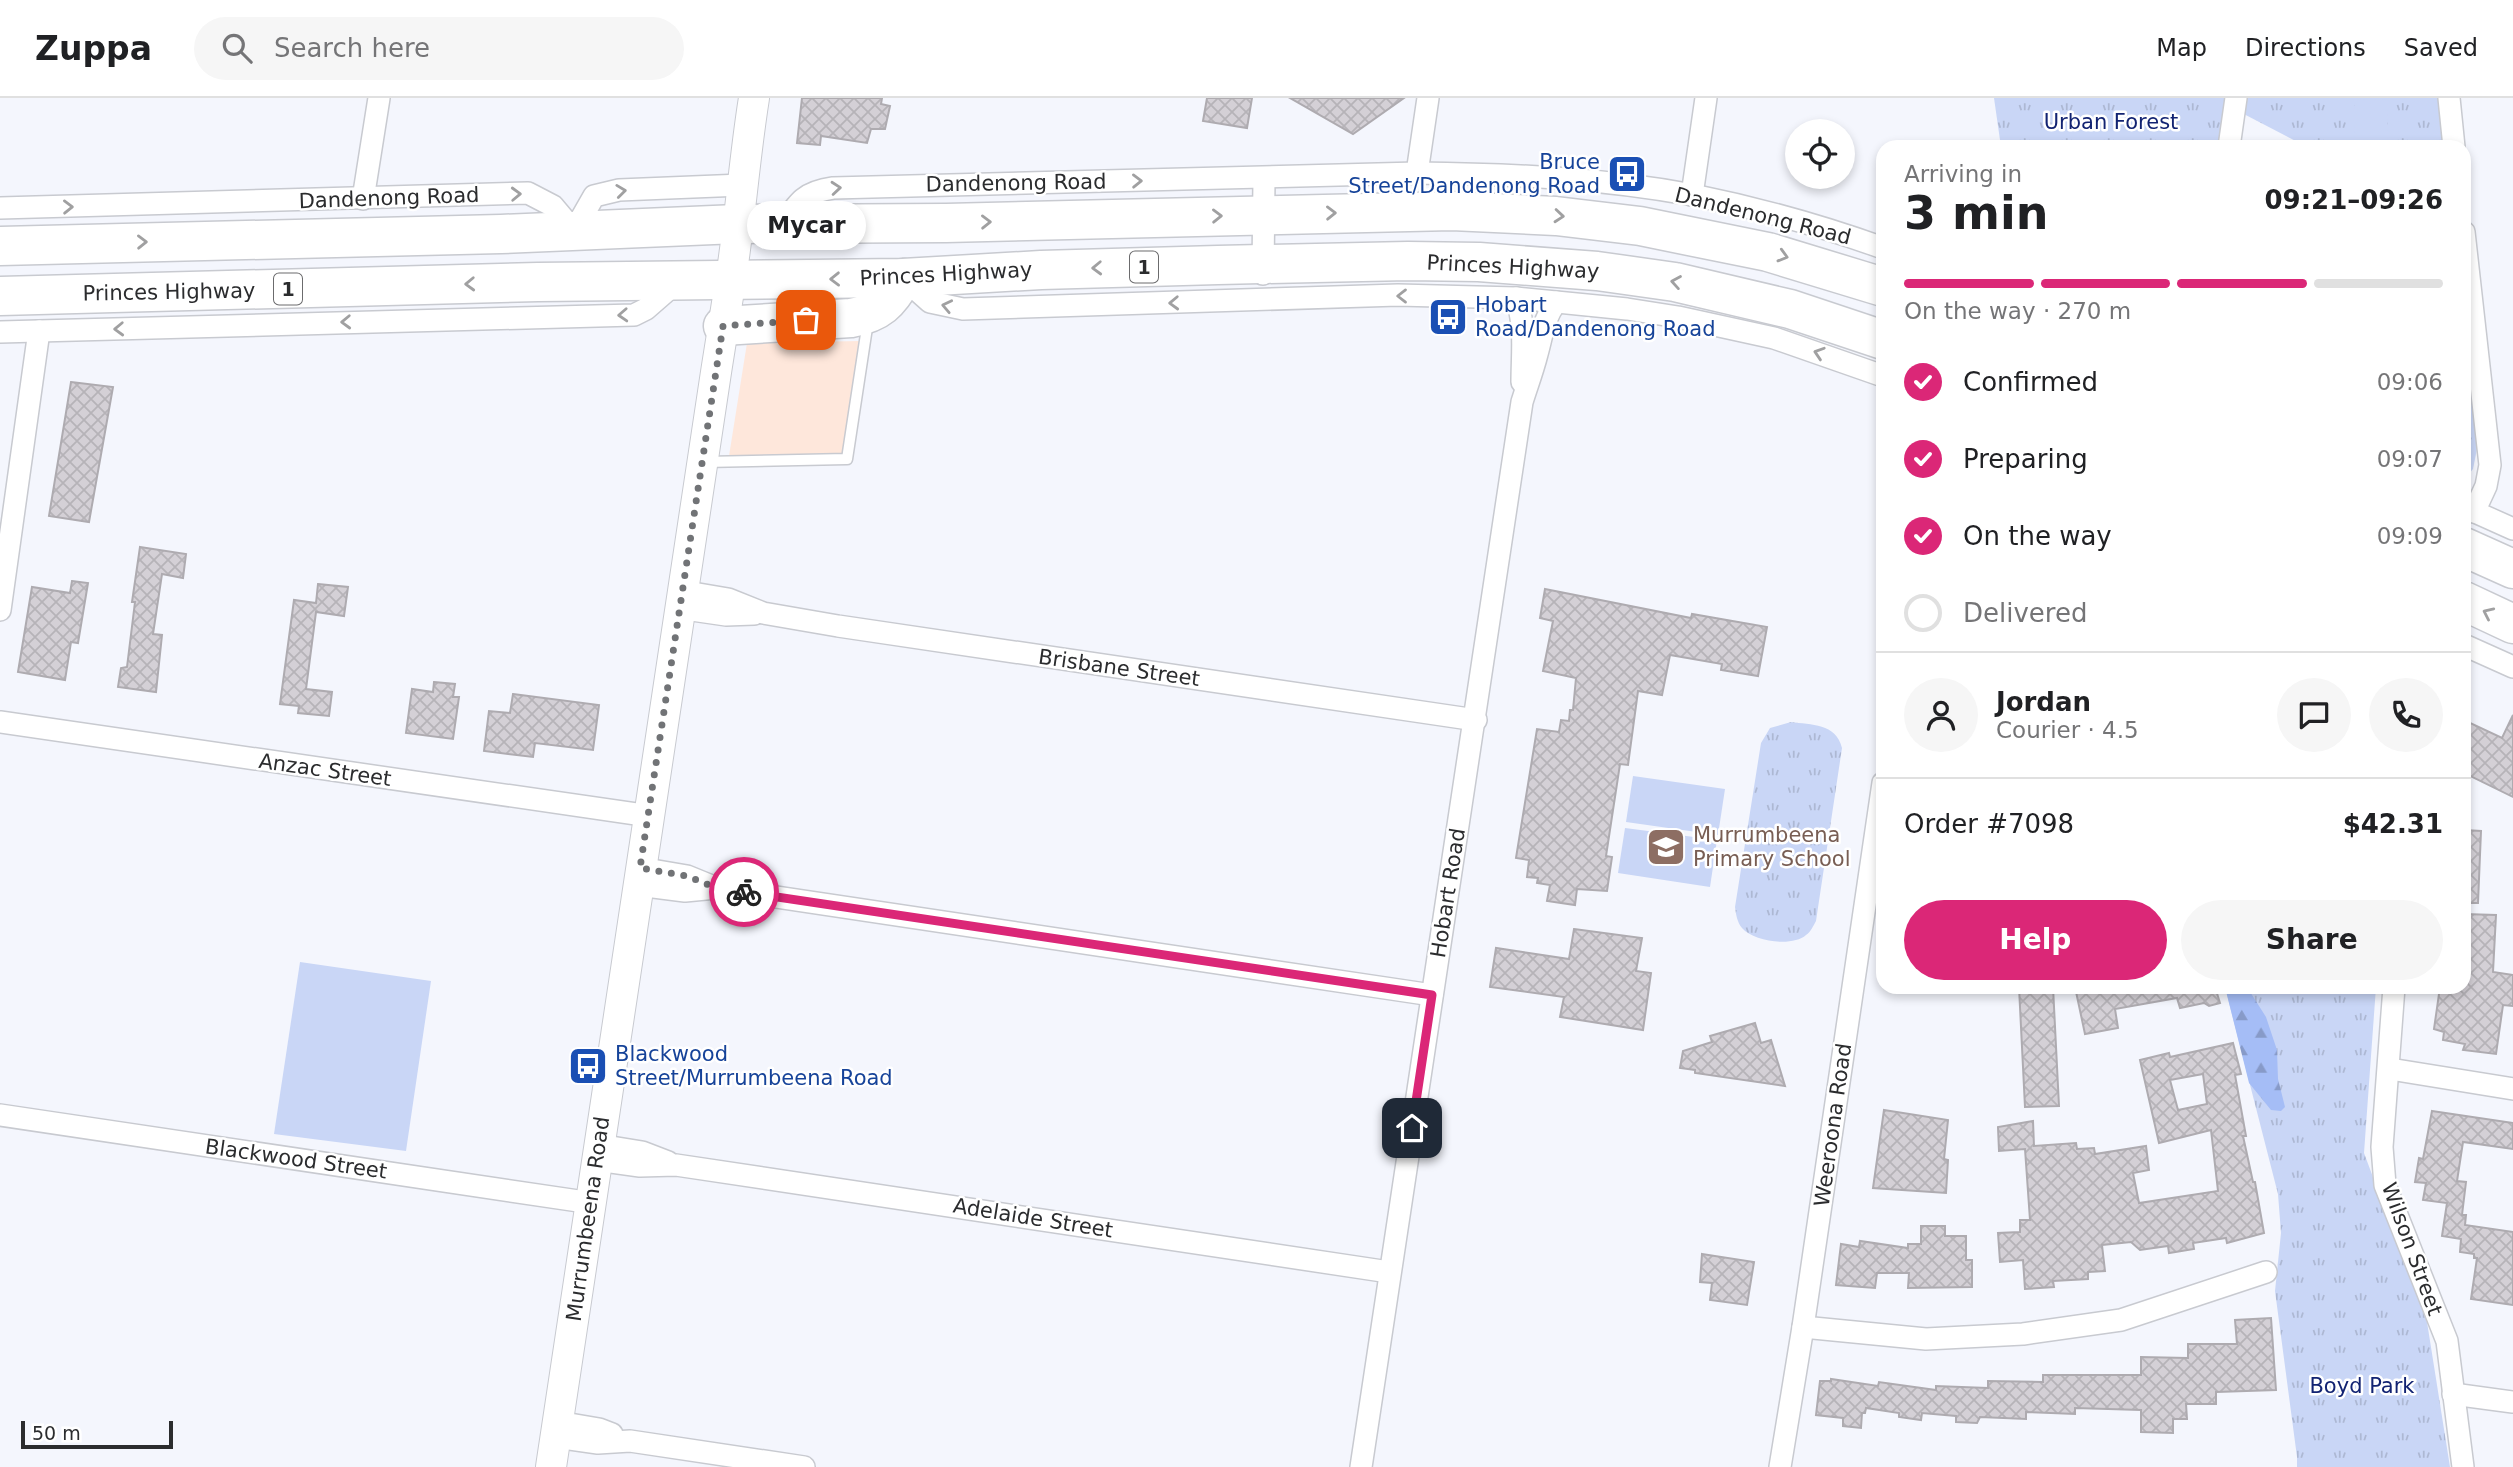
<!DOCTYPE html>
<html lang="en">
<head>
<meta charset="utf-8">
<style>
  :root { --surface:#fff; --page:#f6f6f6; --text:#202124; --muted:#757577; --line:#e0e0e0; --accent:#db2777 }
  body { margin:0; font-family:"DejaVu Sans",sans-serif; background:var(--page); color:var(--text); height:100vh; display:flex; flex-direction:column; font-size:26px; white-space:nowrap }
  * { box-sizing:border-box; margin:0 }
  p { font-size:23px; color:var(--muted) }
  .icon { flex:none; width:38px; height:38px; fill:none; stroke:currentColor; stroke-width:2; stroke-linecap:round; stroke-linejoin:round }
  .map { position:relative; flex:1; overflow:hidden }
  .panel { position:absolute; left:1876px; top:42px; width:595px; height:854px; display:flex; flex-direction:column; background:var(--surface); border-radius:21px; box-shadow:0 4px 10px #0003 }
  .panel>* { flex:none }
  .buttons { position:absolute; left:1785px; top:21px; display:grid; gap:14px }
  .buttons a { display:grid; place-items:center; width:70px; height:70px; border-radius:50%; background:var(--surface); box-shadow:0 4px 10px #0003; font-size:35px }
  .scale { position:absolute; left:21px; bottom:18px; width:152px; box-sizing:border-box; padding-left:7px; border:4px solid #2b2c2e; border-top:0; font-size:19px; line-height:24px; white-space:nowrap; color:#2b2c2e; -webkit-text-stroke:5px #fff; paint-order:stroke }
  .pin { position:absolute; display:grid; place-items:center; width:60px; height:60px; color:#fff; margin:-30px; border-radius:14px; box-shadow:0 4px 10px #0006 }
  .courier { position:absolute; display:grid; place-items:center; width:70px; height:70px; margin:-35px; border:5px solid #db2777; border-radius:50%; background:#fff; color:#222; box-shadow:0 2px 9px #0007 }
  .bubble { position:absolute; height:49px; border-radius:24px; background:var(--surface); box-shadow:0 4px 10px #0003; font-size:23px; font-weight:600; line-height:49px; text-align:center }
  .headline em { font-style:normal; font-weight:600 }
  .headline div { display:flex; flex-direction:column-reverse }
  .headline { display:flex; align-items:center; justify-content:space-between; height:119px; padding:0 28px }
  h1 { font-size:46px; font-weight:600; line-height:52px }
  .bar { display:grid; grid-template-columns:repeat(4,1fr); gap:10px 7px; align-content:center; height:84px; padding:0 28px }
  .bar i { height:9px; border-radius:5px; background:var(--line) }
  .bar .on { background:var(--accent) }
  .bar p { grid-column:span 4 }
  .line { display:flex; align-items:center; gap:18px; padding:0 28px; border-top:2px solid var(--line) }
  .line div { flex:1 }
  .round { display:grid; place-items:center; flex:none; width:74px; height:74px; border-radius:37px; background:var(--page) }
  ol { padding:0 28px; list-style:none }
  li { display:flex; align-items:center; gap:21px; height:77px }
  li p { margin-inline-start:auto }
  li .icon { padding:7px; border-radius:50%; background:var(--accent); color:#fff; stroke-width:4 }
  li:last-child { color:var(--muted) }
  li i { width:38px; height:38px; border:4px solid var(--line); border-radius:50% }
  .button { display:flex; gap:14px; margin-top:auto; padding:14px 28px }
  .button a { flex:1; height:80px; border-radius:42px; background:var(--accent); color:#fff; font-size:28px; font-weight:600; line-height:80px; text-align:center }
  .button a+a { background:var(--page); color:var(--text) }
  header { display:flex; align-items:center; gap:42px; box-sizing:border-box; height:98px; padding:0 35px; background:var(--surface); border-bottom:2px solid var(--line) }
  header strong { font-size:33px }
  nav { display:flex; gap:38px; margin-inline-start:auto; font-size:24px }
  .search { width:490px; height:63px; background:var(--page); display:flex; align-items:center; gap:18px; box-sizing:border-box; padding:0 24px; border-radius:38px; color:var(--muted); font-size:26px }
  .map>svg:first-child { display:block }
  .commercial { fill:#fee7db }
  .grass { fill:url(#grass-tufts) }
  .forest { fill:url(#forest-firs) }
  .pitch { fill:#c9d6f6 }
  .building { fill:url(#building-cross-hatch); stroke:#aeabb0; stroke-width:2; fill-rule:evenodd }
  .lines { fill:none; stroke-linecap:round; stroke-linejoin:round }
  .lane-casing { stroke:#c8cad0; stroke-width:13 }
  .street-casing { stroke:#c8cad0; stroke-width:24 }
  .secondary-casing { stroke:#c8cad0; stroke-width:32 }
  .highway-casing { stroke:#c8cad0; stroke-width:41 }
  .lane { stroke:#fff; stroke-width:10 }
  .street { stroke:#fff; stroke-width:21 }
  .secondary { stroke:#fff; stroke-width:30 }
  .highway { stroke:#fff; stroke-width:38 }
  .oneway { stroke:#a0a0a1 }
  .done { stroke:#717376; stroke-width:7; stroke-dasharray:0 12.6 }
  .route { stroke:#db2777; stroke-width:9 }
  .labels { text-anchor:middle; stroke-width:5; stroke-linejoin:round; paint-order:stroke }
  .shield { fill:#fff; stroke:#6b6b6d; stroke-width:2 }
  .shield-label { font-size:19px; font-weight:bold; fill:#2b2c2e }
  .park-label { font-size:21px; fill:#122372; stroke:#fff }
  .transit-label { font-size:21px; fill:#164399; stroke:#fff; text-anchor:start }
  .street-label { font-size:21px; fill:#2b2c2e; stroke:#fff }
  .education-label { font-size:21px; fill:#785e54; stroke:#fff; text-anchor:start }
</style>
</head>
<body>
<header>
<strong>Zuppa</strong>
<div class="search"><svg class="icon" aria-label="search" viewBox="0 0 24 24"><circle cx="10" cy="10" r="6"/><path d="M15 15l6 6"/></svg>Search here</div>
<nav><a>Map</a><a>Directions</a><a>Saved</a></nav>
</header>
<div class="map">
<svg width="2513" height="1369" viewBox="0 0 2513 1369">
  <defs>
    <pattern id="grass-tufts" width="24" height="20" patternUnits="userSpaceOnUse" patternTransform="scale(1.75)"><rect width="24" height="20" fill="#c9d6f6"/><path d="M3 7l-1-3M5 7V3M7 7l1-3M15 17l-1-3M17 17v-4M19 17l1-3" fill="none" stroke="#adb8d3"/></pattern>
    <pattern id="forest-firs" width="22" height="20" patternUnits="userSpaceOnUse" patternTransform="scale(1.75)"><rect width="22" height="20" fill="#a5bdf6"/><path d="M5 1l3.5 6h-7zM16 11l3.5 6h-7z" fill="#879ac8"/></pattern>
    <pattern id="building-cross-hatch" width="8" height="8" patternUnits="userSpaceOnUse" patternTransform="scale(1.75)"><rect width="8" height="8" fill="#d4d0d6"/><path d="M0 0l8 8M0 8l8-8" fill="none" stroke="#b6b3b8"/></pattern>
  </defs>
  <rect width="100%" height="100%" fill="#f4f6fd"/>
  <path class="commercial" d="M861 243 842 357 729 358 747 245Z"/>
  <g class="grass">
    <path d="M1994 0H2227L2220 49H2001Z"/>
    <path d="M2240 0H2444L2449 49H2307L2238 13Z"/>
    <path d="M2464 200 2478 346 2473 371 2464 382Z"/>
    <path d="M1791 624C1811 627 1836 625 1842 650L1816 823C1813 828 1811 834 1806 837 1793 849 1754 844 1742 830 1737 824 1736 816 1735 809L1761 645 1770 630Z"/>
    <path d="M2225 889H2376L2364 1055 2427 1224 2450 1369H2297V1359L2275 1193 2281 1135 2278 1096Z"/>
  </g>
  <path class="forest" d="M2225 889H2247L2266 919 2277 952 2278 981 2285 1009 2281 1013 2271 1012 2249 985Z"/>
  <g class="pitch">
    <path d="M2355 1 2388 2 2387 49H2354Z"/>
    <path d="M1633 678 1725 691 1718 737 1626 724Z"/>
    <path d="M1625 730 1717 742 1710 789 1618 775Z"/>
    <path d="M300 864 431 883 406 1053 274 1036Z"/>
  </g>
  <g class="building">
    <path d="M802 0H882L881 6 890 8 885 31H871L867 45 821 38 820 47 797 45Z"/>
    <path d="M1207 0H1252L1247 30 1203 23Z"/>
    <path d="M1290 0H1404L1353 36Z"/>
    <path d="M71 284 113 289 89 424 49 418Z"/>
    <path d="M140 449 186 456 183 480 162 476 153 536 162 537 156 594 118 589 121 570 127 569 135 504H132Z"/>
    <path d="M72 483 88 485 78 545 71 544 65 582 18 574 32 489 70 495Z"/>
    <path d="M318 486 348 489 344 518 316 514 306 591 332 594 329 618 298 615 299 608 280 606 294 502 316 505Z"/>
    <path d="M1545 491 1691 520 1692 516 1767 529 1758 578 1721 572 1722 566 1670 557 1662 597 1638 593 1628 667 1620 666 1606 758 1612 759 1607 793 1577 791 1575 807 1547 803 1550 787 1537 785 1538 780 1527 779 1529 762 1516 760 1537 631 1559 634 1561 622 1569 623 1570 612H1573L1576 580 1543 573 1553 523 1540 520Z"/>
    <path d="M434 584 455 586 453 599H459L453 641 406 635 412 591 433 594Z"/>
    <path d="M513 596 599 607 593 652 535 645 533 659 484 653 489 613 510 615Z"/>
    <path d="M2513 617V699L2464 675V622L2502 640Z"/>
    <path d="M2464 732 2481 733 2478 805H2464Z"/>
    <path d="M2464 816 2496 817 2493 874 2513 877V908L2503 907 2496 956 2463 952 2465 946 2443 942 2444 934 2434 931 2440 889H2464Z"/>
    <path d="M1574 831 1642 840 1636 873 1651 875 1643 932 1560 919 1564 899 1490 889 1496 850 1569 861Z"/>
    <path d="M2019 889H2053L2059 1008 2025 1009Z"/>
    <path d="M2075 889H2215L2220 905 2209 908 2204 905 2180 910 2177 900 2115 911 2118 930 2085 936Z"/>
    <path d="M1755 925 1761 945 1771 942 1785 988 1695 975V972L1680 970 1683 953 1712 944 1710 938Z"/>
    <path d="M2233 945 2241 976 2235 977 2246 1038H2243L2253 1084H2255L2264 1135 2227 1145 2226 1140 2193 1145 2194 1151 2169 1155 2168 1148 2140 1152 2131 1144 2102 1147 2105 1173 2088 1174V1181L2053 1183 2054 1189 2025 1191 2023 1162 2000 1164 1998 1135 2020 1134V1122H2030L2025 1051 1999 1053 1998 1029 2033 1023 2034 1048 2076 1045 2077 1051 2094 1050 2095 1056 2146 1048 2149 1072 2133 1075 2139 1105 2218 1093 2211 1032 2159 1045 2140 962 2169 955 2170 959ZM2203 976 2207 1006 2178 1012 2170 982Z"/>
    <path d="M1884 1012 1948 1022 1944 1061 1948 1062 1946 1095 1873 1090Z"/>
    <path d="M2432 1013 2513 1025V1051L2463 1044 2457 1083 2466 1084 2462 1117H2466L2465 1127 2513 1134V1207L2471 1201 2477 1160H2474V1156L2460 1154 2461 1141 2442 1138 2447 1105 2423 1102 2426 1085 2415 1084 2419 1060 2423 1061Z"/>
    <path d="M1921 1128H1945V1138H1966V1162H1972V1189L1908 1190 1909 1175H1877L1875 1190 1836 1187 1841 1146 1859 1149 1860 1143 1908 1150V1146H1921Z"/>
    <path d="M1702 1156 1754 1164 1747 1207 1710 1202 1712 1185 1700 1184Z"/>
    <path d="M2271 1220 2276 1292 2216 1294V1306H2186L2187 1321H2173V1335L2141 1334V1312L2075 1310V1316L2026 1314V1321L1980 1319 1977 1325 1956 1324V1318L1922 1315 1921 1322 1899 1319V1315L1866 1310 1865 1315H1862L1861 1330 1843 1328V1320L1816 1317 1820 1283H1831V1281L1878 1288 1879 1284 1936 1292V1288L1988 1290V1283L2043 1284V1277H2141V1259L2188 1260V1246H2237L2235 1222Z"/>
  </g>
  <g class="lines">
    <g class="lane-casing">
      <path id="lane" d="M705 364 847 361 868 223"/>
    </g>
    <g class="street-casing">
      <g id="street">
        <path d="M2449 0 2454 49"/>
        <path d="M2229 49 2236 0"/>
        <path d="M1417 75 1428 0"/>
        <path d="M1692 97 1706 0"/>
        <path d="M363 101 379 0"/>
        <path d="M0 110 528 95 553 108 574 133 594 98 619 92 742 87"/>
        <path d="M783 126C799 103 805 94 833 90L1417 75C1509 76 1602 80 1693 97 1757 110 1822 128 1883 150"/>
        <path d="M2464 134 2490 367 2486 388 2474 414"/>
        <path d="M1263 176 1264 80"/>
        <path d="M903 180 930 204 963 211 1398 197 1516 200 1627 211 1678 219 1774 240 1883 278"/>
        <path d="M1516 200C1526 227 1522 256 1522 284"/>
        <path d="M0 234 634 217 646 211 677 184"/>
        <path d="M2464 409 2513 431"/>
        <path d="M681 493 728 501 763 515 838 528 1476 622"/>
        <path d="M678 510 726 517 754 516"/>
        <path d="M0 512 39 233"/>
        <path d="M2464 547 2513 569"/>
        <path d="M0 624 650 718"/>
        <path d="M640 770 687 778 714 789"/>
        <path d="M638 787 685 793 716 790 1432 897"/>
        <path d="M2394 889 2382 1049 2385 1087 2447 1243 2463 1369"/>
        <path d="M2390 971 2513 991"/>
        <path d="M0 1017 592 1105"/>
        <path d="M599 1047 642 1054 668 1064"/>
        <path d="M597 1062 640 1068 676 1067 1389 1174"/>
        <path d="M1803 1229 1926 1241 2023 1236 2121 1222 2266 1174"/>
        <path d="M2453 1296 2513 1304"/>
        <path d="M558 1324 599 1331 612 1336"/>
        <path d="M556 1339 598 1345 630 1343 804 1369"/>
        <path d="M1361 1369 1522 304C1527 288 1533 272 1537 256 1543 235 1543 222 1556 204"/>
        <path d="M1780 1369 1803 1229 1883 685"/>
      </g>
    </g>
    <g class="secondary-casing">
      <path id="secondary" d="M551 1369C610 975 667 580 730 186 740 125 744 62 754 0"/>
    </g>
    <g class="highway-casing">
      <g id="highway">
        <path d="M0 148 501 136 737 126 946 125 1452 113 1556 118 1640 128 1768 154 1883 189"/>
        <path d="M0 198 538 184 903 180 1041 172 1218 167 1408 163 1479 164 1597 173 1675 184 1790 211 1883 242"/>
        <path d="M723 228 851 220C879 215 890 204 903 180"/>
        <path d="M2464 449 2513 471"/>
        <path d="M2464 503 2513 526"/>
      </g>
    </g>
    <use href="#lane" class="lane"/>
    <use href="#street" class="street"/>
    <use href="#secondary" class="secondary"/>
    <use href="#highway" class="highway"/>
  </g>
  <defs><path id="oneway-chevron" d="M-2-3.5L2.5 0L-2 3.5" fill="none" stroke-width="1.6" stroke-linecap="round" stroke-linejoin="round" transform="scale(1.75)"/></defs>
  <g class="oneway">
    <use href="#oneway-chevron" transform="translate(1137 83) rotate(-1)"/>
    <use href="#oneway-chevron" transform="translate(836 90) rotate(-5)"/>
    <use href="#oneway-chevron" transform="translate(621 93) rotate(-7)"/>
    <use href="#oneway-chevron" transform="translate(516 96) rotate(-2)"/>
    <use href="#oneway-chevron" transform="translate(68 109) rotate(-1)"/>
    <use href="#oneway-chevron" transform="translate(1331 115) rotate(-1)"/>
    <use href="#oneway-chevron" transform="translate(1217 118) rotate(-1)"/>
    <use href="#oneway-chevron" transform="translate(1559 118) rotate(5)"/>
    <use href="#oneway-chevron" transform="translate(986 124) rotate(-1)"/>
    <use href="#oneway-chevron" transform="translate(142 144) rotate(-1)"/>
    <use href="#oneway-chevron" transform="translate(1783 158) rotate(16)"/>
    <use href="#oneway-chevron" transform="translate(1097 170) rotate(178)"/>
    <use href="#oneway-chevron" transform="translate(835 181) rotate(179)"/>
    <use href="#oneway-chevron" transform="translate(1676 184) rotate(-170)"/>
    <use href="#oneway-chevron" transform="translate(470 186) rotate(178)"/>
    <use href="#oneway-chevron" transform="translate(1402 198) rotate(180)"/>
    <use href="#oneway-chevron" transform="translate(1174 205) rotate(178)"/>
    <use href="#oneway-chevron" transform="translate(947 208) rotate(-168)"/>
    <use href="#oneway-chevron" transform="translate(623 217) rotate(177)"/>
    <use href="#oneway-chevron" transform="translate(346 224) rotate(178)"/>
    <use href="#oneway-chevron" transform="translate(119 231) rotate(178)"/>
    <use href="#oneway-chevron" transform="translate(1819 255) rotate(-162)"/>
    <use href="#oneway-chevron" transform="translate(2488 515) rotate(-155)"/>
  </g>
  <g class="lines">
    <path class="done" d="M744 794 716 790 687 778 640 770 723 228 806 222"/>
    <path class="route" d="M744 794 1432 897 1412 1030"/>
  </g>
  <defs>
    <g id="bus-square" transform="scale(2.0125)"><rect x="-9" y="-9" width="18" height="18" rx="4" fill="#1a4fb4" stroke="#fff"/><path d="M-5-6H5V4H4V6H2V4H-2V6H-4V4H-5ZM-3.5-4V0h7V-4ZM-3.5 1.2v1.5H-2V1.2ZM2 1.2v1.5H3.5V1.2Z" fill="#fff"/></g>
    <g id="school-square" transform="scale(2.0125)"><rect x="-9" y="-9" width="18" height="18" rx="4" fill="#8d6e63" stroke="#fff"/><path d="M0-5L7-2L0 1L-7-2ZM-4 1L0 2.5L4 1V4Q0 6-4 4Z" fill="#fff"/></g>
  </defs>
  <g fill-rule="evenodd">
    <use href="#bus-square" x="1627" y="76"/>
    <use href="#bus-square" x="1448" y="219"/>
    <use href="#school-square" x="1666" y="749"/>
    <use href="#bus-square" x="588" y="968"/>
  </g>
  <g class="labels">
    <g class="shield">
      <rect x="1130" y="153.5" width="28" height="31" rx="5"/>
      <rect x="274" y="175.5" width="28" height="31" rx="5"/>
    </g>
    <g class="shield-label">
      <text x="1144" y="176">1</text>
      <text x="288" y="198">1</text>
    </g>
    <g class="park-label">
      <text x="2111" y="31">Urban Forest</text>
      <text x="2362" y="1295">Boyd Park</text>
    </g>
    <g class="transit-label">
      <text x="1600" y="71" text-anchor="end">Bruce<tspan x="1600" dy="24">Street/Dandenong Road</tspan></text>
      <text x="1475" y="214">Hobart<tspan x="1475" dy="24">Road/Dandenong Road</tspan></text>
      <text x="615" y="963">Blackwood<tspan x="615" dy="24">Street/Murrumbeena Road</tspan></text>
    </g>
    <g class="street-label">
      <text transform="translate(1016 85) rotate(-1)" y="7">Dandenong Road</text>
      <text transform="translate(389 100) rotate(-2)" y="7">Dandenong Road</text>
      <text transform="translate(1763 118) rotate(14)" y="7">Dandenong Road</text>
      <text transform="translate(1513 169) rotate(3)" y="7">Princes Highway</text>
      <text transform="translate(946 176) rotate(-3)" y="7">Princes Highway</text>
      <text transform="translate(169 194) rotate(-1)" y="7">Princes Highway</text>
      <text transform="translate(1119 570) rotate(8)" y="7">Brisbane Street</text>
      <text transform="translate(325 672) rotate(8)" y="7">Anzac Street</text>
      <text transform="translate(1448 795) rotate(-81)" y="7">Hobart Road</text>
      <text transform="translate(1833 1027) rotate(-82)" y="7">Weeroona Road</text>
      <text transform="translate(296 1061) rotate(8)" y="7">Blackwood Street</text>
      <text transform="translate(1033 1120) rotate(9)" y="7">Adelaide Street</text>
      <text transform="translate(588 1121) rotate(-82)" y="7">Murrumbeena Road</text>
      <text transform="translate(2412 1151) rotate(70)" y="7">Wilson Street</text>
    </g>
    <g class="education-label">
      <text x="1693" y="744">Murrumbeena<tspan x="1693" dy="24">Primary School</tspan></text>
    </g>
  </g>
</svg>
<div class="buttons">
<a><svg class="icon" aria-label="locate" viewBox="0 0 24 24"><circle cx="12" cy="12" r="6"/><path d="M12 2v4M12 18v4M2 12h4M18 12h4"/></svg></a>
</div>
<div class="scale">50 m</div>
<div class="pin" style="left:806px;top:222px;background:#ea580c"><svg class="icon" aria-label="bag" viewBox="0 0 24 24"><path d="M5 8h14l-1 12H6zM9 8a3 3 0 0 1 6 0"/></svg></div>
<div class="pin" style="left:1412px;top:1030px;background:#1f2937"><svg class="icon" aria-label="home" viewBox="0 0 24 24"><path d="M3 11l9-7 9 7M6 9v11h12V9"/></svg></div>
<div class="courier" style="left:744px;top:794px"><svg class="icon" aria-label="bike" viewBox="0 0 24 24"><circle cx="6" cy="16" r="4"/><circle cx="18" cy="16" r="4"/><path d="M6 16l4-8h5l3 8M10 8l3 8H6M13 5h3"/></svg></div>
<div class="bubble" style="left:747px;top:103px;width:119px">Mycar</div>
<section class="panel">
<div class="headline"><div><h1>3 min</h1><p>Arriving in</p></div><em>09:21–09:26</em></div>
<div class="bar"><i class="on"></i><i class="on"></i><i class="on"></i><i></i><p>On the way · 270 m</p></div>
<ol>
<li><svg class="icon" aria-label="check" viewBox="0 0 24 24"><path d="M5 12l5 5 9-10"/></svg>Confirmed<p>09:06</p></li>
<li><svg class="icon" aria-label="check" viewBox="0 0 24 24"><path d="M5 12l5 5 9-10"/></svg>Preparing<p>09:07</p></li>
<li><svg class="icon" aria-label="check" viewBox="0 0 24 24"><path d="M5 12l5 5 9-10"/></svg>On the way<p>09:09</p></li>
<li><i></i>Delivered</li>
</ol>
<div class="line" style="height:126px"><a class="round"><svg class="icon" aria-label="person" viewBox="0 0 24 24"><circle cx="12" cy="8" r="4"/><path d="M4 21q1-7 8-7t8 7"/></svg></a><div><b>Jordan</b><p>Courier · 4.5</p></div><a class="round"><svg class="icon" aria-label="chat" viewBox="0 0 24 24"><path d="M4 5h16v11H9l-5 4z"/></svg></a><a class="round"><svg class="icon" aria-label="phone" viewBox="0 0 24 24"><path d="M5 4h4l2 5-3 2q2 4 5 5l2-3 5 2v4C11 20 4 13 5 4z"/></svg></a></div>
<div class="line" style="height:91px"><div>Order #7098</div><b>$42.31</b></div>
<div class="button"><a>Help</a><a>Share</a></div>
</section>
</div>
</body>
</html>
